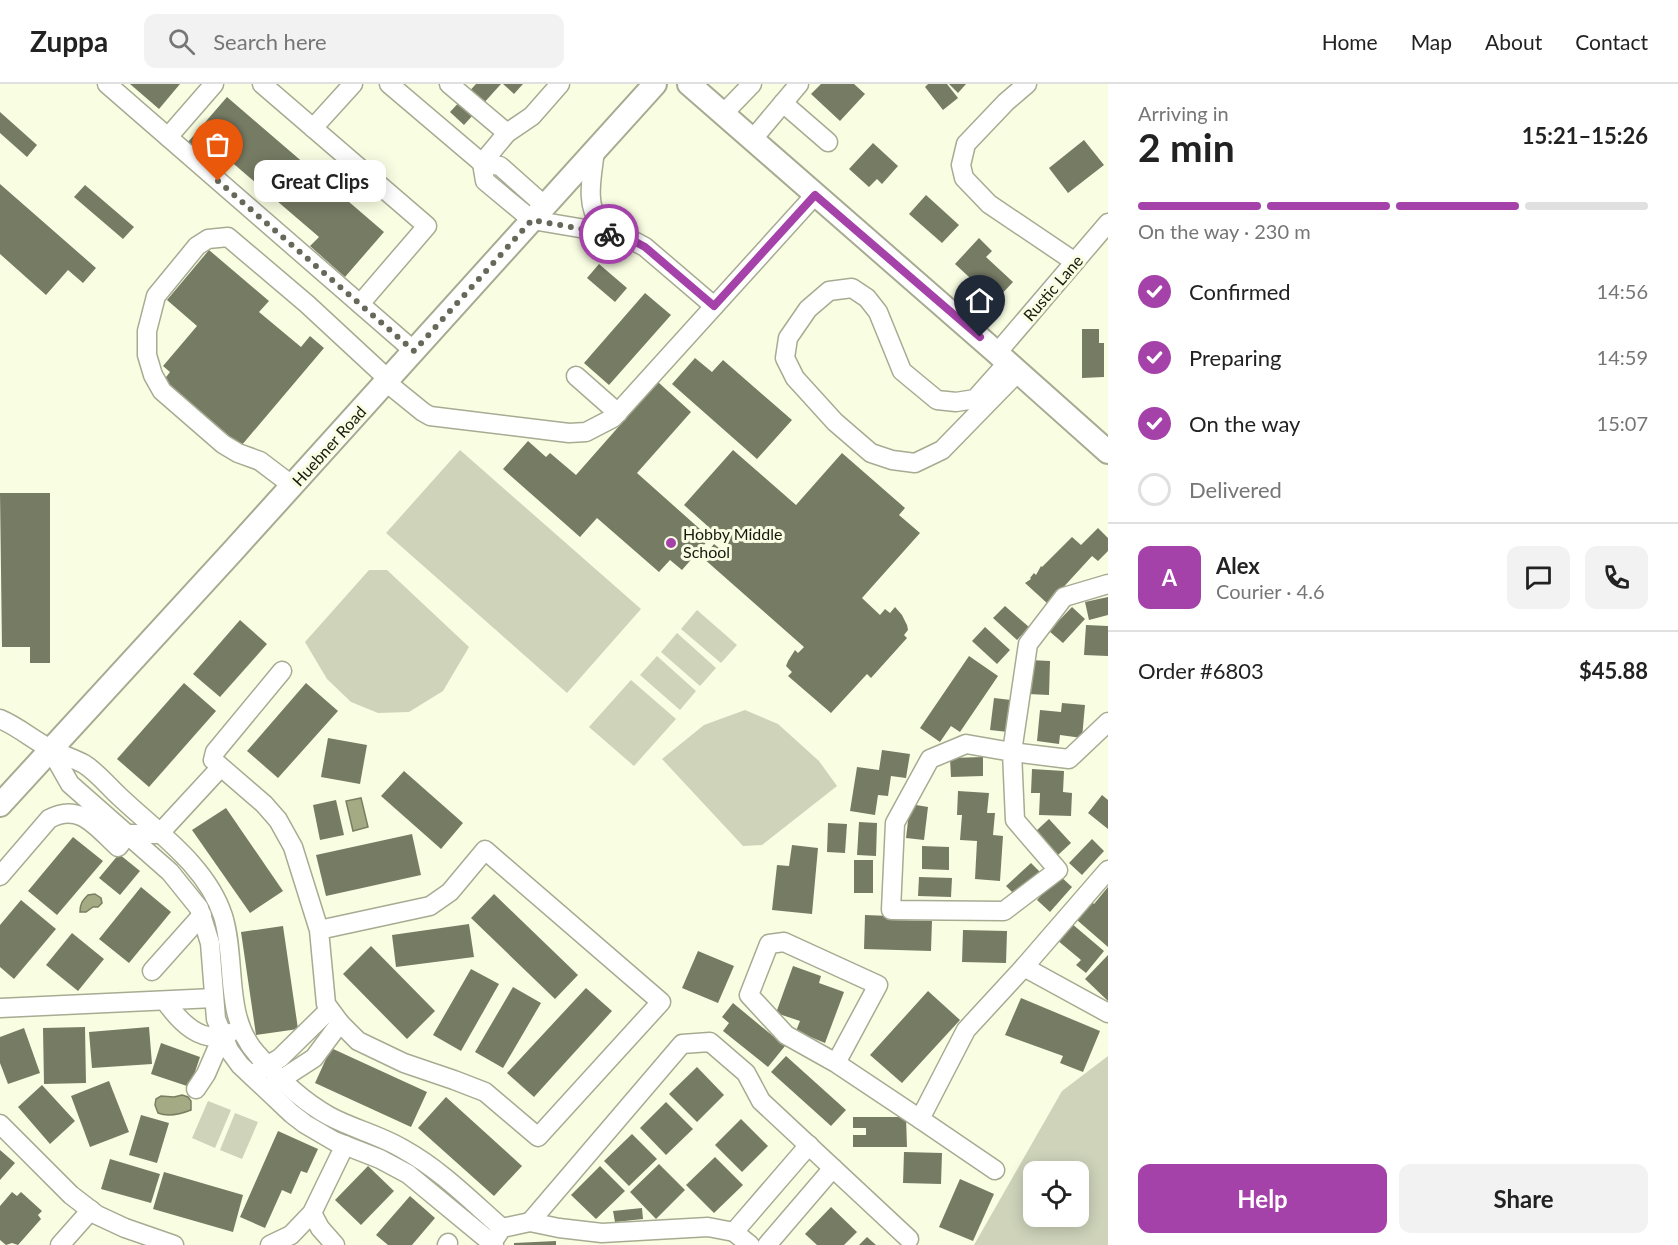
<!DOCTYPE html>
<html lang="en">
<head>
<meta charset="utf-8">
<style>
  :root { --surface:#fff; --page:#f2f2f2; --text:#222; --muted:#767676; --line:#e0e0e0; --accent:#a542a9 }
  body { margin:0; font-family:Lato,sans-serif; background:var(--page); color:var(--text); height:100vh; display:flex; flex-direction:column; font-size:22px; white-space:nowrap }
  * { box-sizing:border-box; margin:0 }
  p { font-size:20px; color:var(--muted) }
  .icon { flex:none; width:33px; height:33px; fill:none; stroke:currentColor; stroke-width:2; stroke-linecap:round; stroke-linejoin:round }
  .map { position:relative; flex:1; overflow:hidden }
  .panel { display:flex; flex-direction:column; background:var(--surface); width:570px }
  .panel>* { flex:none }
  .buttons { position:absolute; left:1023px; top:1077px; display:grid; gap:12px }
  .buttons a { display:grid; place-items:center; width:66px; height:66px; border-radius:12px; background:var(--surface); box-shadow:0 3px 15px #0003; font-size:30px }
  .pin { position:absolute; display:grid; place-items:center; width:51px; height:51px; color:#fff; margin:-62px -26px; border-radius:50% 50% 50% 0; rotate:-45deg; box-shadow:0 0 6px #0007 }
  .pin .icon { rotate:45deg }
  .courier { position:absolute; display:grid; place-items:center; width:60px; height:60px; margin:-30px; border:4px solid #a542a9; border-radius:50%; background:#fff; color:#222; box-shadow:0 2px 8px #0007 }
  .bubble { position:absolute; height:42px; border-radius:12px; background:var(--surface); box-shadow:0 3px 15px #0003; font-size:20px; font-weight:700; line-height:42px; text-align:center }
  .headline em { font-style:normal; font-weight:700 }
  .headline div { display:flex; flex-direction:column-reverse }
  .headline { display:flex; align-items:center; justify-content:space-between; height:102px; padding:0 30px }
  h1 { font-size:39px; font-weight:700; line-height:45px }
  .bar { display:grid; grid-template-columns:repeat(4,1fr); gap:9px 6px; align-content:center; height:72px; padding:0 30px }
  .bar i { height:8px; border-radius:4px; background:var(--line) }
  .bar .active { background:var(--accent) }
  .bar p { grid-column:span 4 }
  .line { display:flex; align-items:center; gap:15px; padding:0 30px; border-top:2px solid var(--line) }
  .line div { flex:1 }
  .round { display:grid; place-items:center; flex:none; width:63px; height:63px; border-radius:12px; background:var(--page) }
  ol { padding:0 30px; list-style:none }
  li { display:flex; align-items:center; gap:18px; height:66px }
  li p { margin-inline-start:auto }
  li .icon { padding:6px; border-radius:50%; background:var(--accent); color:#fff; stroke-width:4 }
  li:last-child { color:var(--muted) }
  li i { width:33px; height:33px; border:3px solid var(--line); border-radius:50% }
  .action { display:flex; gap:12px; margin-top:auto; padding:12px 30px }
  .action a { flex:1; height:69px; border-radius:12px; background:var(--accent); color:#fff; font-size:24px; font-weight:700; line-height:69px; text-align:center }
  .action a+a { background:var(--page); color:var(--text) }
  header { display:flex; align-items:center; gap:36px; box-sizing:border-box; height:84px; padding:0 30px; background:var(--surface); border-bottom:2px solid var(--line) }
  header strong { font-size:28px }
  nav { display:flex; gap:33px; margin-inline-start:auto; font-size:21px }
  .search { width:420px; height:54px; background:var(--page); display:flex; align-items:center; gap:15px; box-sizing:border-box; padding:0 21px; border-radius:12px; color:var(--muted); font-size:22px }
  main { display:flex; flex:1; min-height:0 }
  .map>svg:first-child { display:block }
  .green { fill:#ced3ba; fill-rule:evenodd }
  .water { fill:#a3aa84; stroke:#797e61; stroke-width:1.5 }
  .building { fill:#767b64 }
  .lines { fill:none; stroke-linecap:round; stroke-linejoin:round }
  .minor-casing { stroke:#a6ab92; stroke-width:21 }
  .major-casing { stroke:#a6ab92; stroke-width:26 }
  .minor { stroke:#fff; stroke-width:18 }
  .major { stroke:#fff; stroke-width:22 }
  .done { stroke:#666959; stroke-width:6; stroke-dasharray:0 10.8 }
  .route { stroke:#a542a9; stroke-width:8 }
  .poi-dot { fill:#a542a9; stroke:#f9fee3; stroke-width:2 }
  .labels { text-anchor:middle; stroke-width:6; stroke-linejoin:round; paint-order:stroke }
  .street-label { font-size:16px; fill:#17190f; stroke:#f9fee3 }
  .poi-label { font-size:16px; fill:#17190f; stroke:#f9fee3; text-anchor:start }
</style>
</head>
<body>
<header>
<strong>Zuppa</strong>
<div class="search"><svg class="icon" aria-label="search" viewBox="0 0 24 24"><circle cx="10" cy="10" r="6"/><path d="M15 15l6 6"/></svg>Search here</div>
<nav><a>Home</a><a>Map</a><a>About</a><a>Contact</a></nav>
</header>
<main>
<div class="map">
<svg width="1108" height="1161" viewBox="0 0 1108 1161">
  <rect width="100%" height="100%" fill="#f9fee3"/>
  <g class="green">
    <path d="M460 366 641 525 567 609 386 449Z"/>
    <path d="M369 486H387L469 563 443 607 409 628 378 629 351 618 327 595 305 558Z"/>
    <path d="M697 526 737 561 721 579 681 545Z"/>
    <path d="M677 549 716 584 700 602 661 568Z"/>
    <path d="M657 572 696 607 680 626 640 591Z"/>
    <path d="M631 596 676 635 634 682 589 643Z"/>
    <path d="M745 626 778 640 819 677 837 702 762 761 743 762 662 675 704 641Z"/>
    <path d="M1108 972V1161H974L1062 1007ZM1034 1088H1078V1132H1034Z"/>
    <path d="M208 1017 231 1026 215 1064 192 1054Z"/>
    <path d="M235 1029 258 1038 242 1075 220 1066Z"/>
  </g>
  <g class="water">
    <path d="M361 714 368 743 353 747 346 717Z"/>
    <path d="M95 810 101 814 102 819 98 823H93L86 828H80C80 820 82 817 88 811Z"/>
    <path d="M182 1011 188 1013 191 1017V1026C181 1030 168 1033 158 1029L155 1021 156 1015 161 1012 174 1013Z"/>
  </g>
  <g class="building">
    <path d="M130 0H180L159 25Z"/>
    <path d="M476 0H501L464 41 450 28Z"/>
    <path d="M503 0H523L514 10Z"/>
    <path d="M821 0H854L865 10 840 37 811 10Z"/>
    <path d="M928 0H947L958 14 943 26 925 3Z"/>
    <path d="M949 0H966L958 9Z"/>
    <path d="M227 13 384 148 345 193 310 162 319 153 221 69 212 79 188 58Z"/>
    <path d="M0 28 37 61 27 73 0 49Z"/>
    <path d="M1084 56 1104 81 1068 109 1049 84Z"/>
    <path d="M873 59 898 82 882 100 877 95 869 103 849 85Z"/>
    <path d="M0 100 96 184 83 199 68 186 46 211 0 170Z"/>
    <path d="M85 101 134 143 123 155 74 113Z"/>
    <path d="M926 111 959 141 942 159 909 130Z"/>
    <path d="M979 154 992 167 986 173 1013 198 995 217 955 180Z"/>
    <path d="M209 166 269 217 259 228 301 263 310 252 324 264 241 362 163 297 170 288 163 282 197 242 167 216Z"/>
    <path d="M599 180 627 204 615 218 587 194Z"/>
    <path d="M645 209 671 231 609 301 584 279Z"/>
    <path d="M1082 245H1099V259H1104V293L1082 294Z"/>
    <path d="M695 274 712 288 723 276 792 336 757 375 672 300Z"/>
    <path d="M658 298 691 328 637 389 710 454 682 486 670 476 659 488 597 434 580 453 503 385 528 357 546 373 550 369 576 391Z"/>
    <path d="M733 366 796 421 842 369 905 424 899 431 920 449 862 514 880 531 885 525 890 529 895 523 902 531 907 541 908 546 904 551 907 554 871 594 867 590 831 629 788 592 792 588 786 582 788 577 795 566 798 569 804 563 703 474 714 460 725 469 731 463 684 421Z"/>
    <path d="M0 409H50V579H30V563H2Z"/>
    <path d="M1098 444 1108 454V467L1098 477 1092 472 1048 520 1025 499 1031 495 1030 494 1034 489 1036 491 1041 482 1042 483 1072 453 1081 461Z"/>
    <path d="M1108 513V531L1089 536 1085 518Z"/>
    <path d="M1005 522 1029 543 1017 556 993 534Z"/>
    <path d="M1072 523 1085 535 1063 559 1049 547Z"/>
    <path d="M240 536 267 560 220 613 193 590Z"/>
    <path d="M1086 541 1108 542V572L1084 571Z"/>
    <path d="M985 543 1010 566 997 580 972 557Z"/>
    <path d="M969 572 998 592 960 648 951 642 940 658 920 644Z"/>
    <path d="M1029 576 1050 577 1049 611 1028 610Z"/>
    <path d="M184 599 216 627 149 703 117 675Z"/>
    <path d="M306 599 338 627 278 694 247 667Z"/>
    <path d="M994 614 1011 616 1008 648 990 646Z"/>
    <path d="M1062 619 1085 621 1082 654 1060 651 1059 660 1037 657 1040 626 1061 628Z"/>
    <path d="M328 654 367 661 360 700 321 693Z"/>
    <path d="M882 666 910 670 906 694 891 692 888 712 878 711 875 731 850 727 857 683 879 686Z"/>
    <path d="M983 673V692L951 693 950 674Z"/>
    <path d="M1032 685 1064 687 1063 708 1072 709 1071 732 1039 731 1040 709H1031Z"/>
    <path d="M404 687 463 739 441 765 381 712Z"/>
    <path d="M958 707 989 709 987 729H995L993 751 1003 752 1000 797 975 795 977 757 960 756 962 731H957Z"/>
    <path d="M1102 711 1108 716V745L1088 729Z"/>
    <path d="M336 716 344 751 320 756 313 721Z"/>
    <path d="M910 720 928 723 924 756 906 754Z"/>
    <path d="M226 724 283 807 250 829 192 746Z"/>
    <path d="M1049 735 1071 759 1058 771 1036 747Z"/>
    <path d="M859 738 877 739 876 772 857 771Z"/>
    <path d="M828 739 847 740 845 769 827 768Z"/>
    <path d="M412 750 421 791 326 812 316 771Z"/>
    <path d="M73 753 103 777 57 831 28 807Z"/>
    <path d="M1092 755 1104 767 1082 791 1069 779Z"/>
    <path d="M792 761 818 764 812 830 772 826 777 781 789 782Z"/>
    <path d="M922 762 949 763V786L922 785Z"/>
    <path d="M119 770 140 787 120 811 99 794Z"/>
    <rect x="854" y="776" width="19" height="33"/>
    <path d="M1031 779 1044 792 1019 815 1006 802Z"/>
    <path d="M1059 791 1072 803 1050 828 1037 816Z"/>
    <path d="M919 793 952 794 951 813 918 812Z"/>
    <path d="M141 803 171 828 129 879 99 855Z"/>
    <path d="M1108 803V863L1077 836 1092 818 1094 820Z"/>
    <path d="M494 810 578 891 555 915 471 834Z"/>
    <path d="M21 816 56 845 14 895 0 883V841Z"/>
    <path d="M865 831 890 832V836L932 837 931 867 864 865Z"/>
    <path d="M1071 839 1104 867 1086 889 1076 881 1081 876 1057 856Z"/>
    <path d="M469 840 474 873 396 883 392 851Z"/>
    <path d="M283 842 298 945 256 951 241 848Z"/>
    <path d="M963 846 1007 847 1006 879 962 878Z"/>
    <path d="M72 849 104 875 78 907 46 881Z"/>
    <path d="M371 862 435 927 407 955 343 890Z"/>
    <path d="M698 867 734 882 718 919 682 904Z"/>
    <path d="M1108 871V917L1085 895Z"/>
    <path d="M793 882 821 892 819 899 844 908 825 959 796 947 800 937 776 929Z"/>
    <path d="M471 885 499 900 461 967 433 951Z"/>
    <path d="M513 903 541 919 503 984 475 968Z"/>
    <path d="M586 904 612 927 534 1013 507 989Z"/>
    <path d="M928 907 960 936 902 999 870 971Z"/>
    <path d="M1021 914 1100 947 1083 988 1060 979 1063 972 1005 951Z"/>
    <path d="M733 919 785 962 768 983 723 947 729 939 722 933Z"/>
    <path d="M85 943 86 999 44 1000 43 944Z"/>
    <path d="M149 943 152 980 92 984 89 948Z"/>
    <path d="M24 944 40 989 8 1000 0 979V953Z"/>
    <path d="M161 959 200 973 190 1003 151 990Z"/>
    <path d="M331 964 427 1008 411 1043 315 999Z"/>
    <path d="M786 972 846 1026 831 1042 771 988Z"/>
    <path d="M697 983 724 1011 697 1038 669 1010Z"/>
    <path d="M109 997 129 1048 90 1063 71 1012Z"/>
    <path d="M42 1001 75 1037 50 1060 18 1023Z"/>
    <path d="M446 1013 522 1082 494 1112 418 1044Z"/>
    <path d="M666 1018 693 1045 666 1071 640 1044Z"/>
    <path d="M141 1031 169 1039 157 1079 129 1071Z"/>
    <path d="M853 1033H906L907 1063H853V1051H866V1044H853Z"/>
    <path d="M741 1035 768 1062 742 1088 715 1061Z"/>
    <path d="M278 1047 318 1065 307 1089 301 1087 291 1110 282 1106 265 1144 240 1133Z"/>
    <path d="M632 1050 657 1075 629 1102 604 1077Z"/>
    <path d="M0 1066 15 1079 0 1096Z"/>
    <path d="M904 1068 942 1069 941 1100 903 1099Z"/>
    <path d="M715 1073 743 1101 714 1129 686 1101Z"/>
    <path d="M110 1075 160 1090 151 1119 101 1105Z"/>
    <path d="M659 1080 685 1106 656 1135 630 1108Z"/>
    <path d="M368 1082 394 1107 361 1141 335 1116Z"/>
    <path d="M600 1082 625 1107 596 1135 571 1111Z"/>
    <path d="M164 1088 243 1111 233 1148 153 1125Z"/>
    <path d="M960 1095 994 1110 973 1157 939 1143Z"/>
    <path d="M12 1108 17 1112 21 1108 42 1127 38 1131 41 1135 18 1161 12 1159 6 1161 0 1156V1122Z"/>
    <path d="M410 1112 435 1134 412 1161H388L376 1151Z"/>
    <path d="M831 1123 857 1148 844 1161H817L805 1150Z"/>
    <path d="M642 1124 643 1135 615 1138 613 1127Z"/>
    <path d="M867 1153 876 1161H859Z"/>
    <path d="M556 1157V1161H514V1159Z"/>
  </g>
  <g class="lines">
    <g class="minor-casing">
      <g id="minor">
        <path d="M107 0 414 267"/>
        <path d="M262 0 427 142 360 220"/>
        <path d="M389 0 482 79 500 82 545 122"/>
        <path d="M449 0 507 49"/>
        <path d="M560 0 532 32 507 49 482 79 485 97 532 136 615 150 632 156 645 163 714 222"/>
        <path d="M1027 0 1006 18 966 60 961 81 964 94 989 120 1075 178"/>
        <path d="M783 19 828 58"/>
        <path d="M723 30 752 0"/>
        <path d="M313 44 353 0"/>
        <path d="M168 53 214 0"/>
        <path d="M752 56 799 0"/>
        <path d="M595 66C593 88 584 121 600 138 604 143 610 147 615 150"/>
        <path d="M997 269 1108 139"/>
        <path d="M1008 278 975 315 956 318 937 316 902 287 878 228 867 214 852 204 829 207 808 225 788 254 785 274 795 294 835 338 871 369 892 376 915 379 942 366 1018 288"/>
        <path d="M576 292 618 329"/>
        <path d="M386 298 423 328 430 332 569 349 586 348 613 334 815 111"/>
        <path d="M293 402 260 377 238 369 223 360 162 307 153 291 147 271V247L156 212 197 162 208 155 228 153 307 220 389 296"/>
        <path d="M1108 500 1064 513 1028 560 1012 668 1069 675 1108 638"/>
        <path d="M282 587 215 668 213 676 264 720 278 736 293 763 319 846 326 920 340 939 358 957 404 979 454 996 485 1008 538 1053 661 918 485 766 450 808 430 822 319 846"/>
        <path d="M0 635C19 643 33 656 51 665 61 671 73 674 84 680 97 688 109 703 120 713 157 748 207 782 223 832 237 877 223 933 257 970 277 993 302 1017 329 1032 353 1045 380 1051 403 1065 441 1086 470 1116 502 1144"/>
        <path d="M966 660 1012 668 1015 736 1058 786 1004 827 891 826 895 739 930 675Z"/>
        <path d="M50 665 70 700 170 788 199 824 210 859 216 935 229 966 240 981 292 1030 305 1040 334 1057 380 1075 408 1090 494 1161"/>
        <path d="M1108 786 1024 883 1108 929"/>
        <path d="M0 792 49 735C80 718 96 743 118 763L128 750H159L220 684"/>
        <path d="M152 887 202 831"/>
        <path d="M165 917C180 938 202 962 230 949"/>
        <path d="M0 924 214 914"/>
        <path d="M836 979 786 951 749 911 769 860 784 858 878 901 836 979 920 1035"/>
        <path d="M258 987 280 974 329 926"/>
        <path d="M274 1000 314 974 340 939"/>
        <path d="M196 1005 206 990 222 953"/>
        <path d="M0 1040 71 1111 97 1131 125 1144 174 1161"/>
        <path d="M995 1086 920 1035 966 946 1024 883"/>
        <path d="M312 1129 320 1144 335 1161"/>
        <path d="M530 1138 682 960 710 958 746 989 761 1017 909 1155"/>
        <path d="M734 1148 809 1061"/>
        <path d="M496 1153 502 1144 530 1138 559 1144 602 1149 708 1143 734 1148 750 1161"/>
        <path d="M60 1161 91 1126"/>
        <path d="M270 1161 291 1151 312 1129 345 1061"/>
        <path d="M447 1161 448 1159"/>
        <path d="M767 1161 833 1084"/>
      </g>
    </g>
    <g class="major-casing">
      <g id="major">
        <path d="M689 0 997 269 1108 368"/>
        <path d="M0 721 232 468 655 0"/>
      </g>
    </g>
    <use href="#minor" class="minor"/>
    <use href="#major" class="major"/>
  </g>
  <g class="lines">
    <path class="done" d="M218 97 414 267 532 136 609 150"/>
    <path class="route" d="M609 150 632 156 645 163 714 222 815 111 980 253"/>
  </g>
  <circle class="poi-dot" cx="671" cy="459" r="6"/>
  <g class="labels">
    <g class="street-label">
      <text transform="translate(1053 204) rotate(-49)" y="6">Rustic Lane</text>
      <text transform="translate(329 362) rotate(-48)" y="6">Huebner Road</text>
    </g>
    <g class="poi-label">
      <text x="683" y="456">Hobby Middle<tspan x="683" dy="18">School</tspan></text>
    </g>
  </g>
</svg>
<div class="buttons">
<a><svg class="icon" aria-label="locate" viewBox="0 0 24 24"><circle cx="12" cy="12" r="6"/><path d="M12 2v4M12 18v4M2 12h4M18 12h4"/></svg></a>
</div>
<div class="pin" style="left:218px;top:97px;background:#ea580c"><svg class="icon" aria-label="bag" viewBox="0 0 24 24"><path d="M5 8h14l-1 12H6zM9 8a3 3 0 0 1 6 0"/></svg></div>
<div class="pin" style="left:980px;top:253px;background:#1f2937"><svg class="icon" aria-label="home" viewBox="0 0 24 24"><path d="M3 11l9-7 9 7M6 9v11h12V9"/></svg></div>
<div class="courier" style="left:609px;top:150px"><svg class="icon" aria-label="bike" viewBox="0 0 24 24"><circle cx="6" cy="16" r="4"/><circle cx="18" cy="16" r="4"/><path d="M6 16l4-8h5l3 8M10 8l3 8H6M13 5h3"/></svg></div>
<div class="bubble" style="left:254px;top:76px;width:132px">Great Clips</div>
</div>
<section class="panel">
<div class="headline"><div><h1>2 min</h1><p>Arriving in</p></div><em>15:21–15:26</em></div>
<div class="bar"><i class="active"></i><i class="active"></i><i class="active"></i><i></i><p>On the way · 230 m</p></div>
<ol>
<li><svg class="icon" aria-label="check" viewBox="0 0 24 24"><path d="M5 12l5 5 9-10"/></svg>Confirmed<p>14:56</p></li>
<li><svg class="icon" aria-label="check" viewBox="0 0 24 24"><path d="M5 12l5 5 9-10"/></svg>Preparing<p>14:59</p></li>
<li><svg class="icon" aria-label="check" viewBox="0 0 24 24"><path d="M5 12l5 5 9-10"/></svg>On the way<p>15:07</p></li>
<li><i></i>Delivered</li>
</ol>
<div class="line" style="height:108px"><b class="round" style="background:var(--accent);color:#fff">A</b><div><b>Alex</b><p>Courier · 4.6</p></div><a class="round"><svg class="icon" aria-label="chat" viewBox="0 0 24 24"><path d="M4 5h16v11H9l-5 4z"/></svg></a><a class="round"><svg class="icon" aria-label="phone" viewBox="0 0 24 24"><path d="M5 4h4l2 5-3 2q2 4 5 5l2-3 5 2v4C11 20 4 13 5 4z"/></svg></a></div>
<div class="line" style="height:78px"><div>Order #6803</div><b>$45.88</b></div>
<div class="action"><a>Help</a><a>Share</a></div>
</section>
</main>
</body>
</html>
